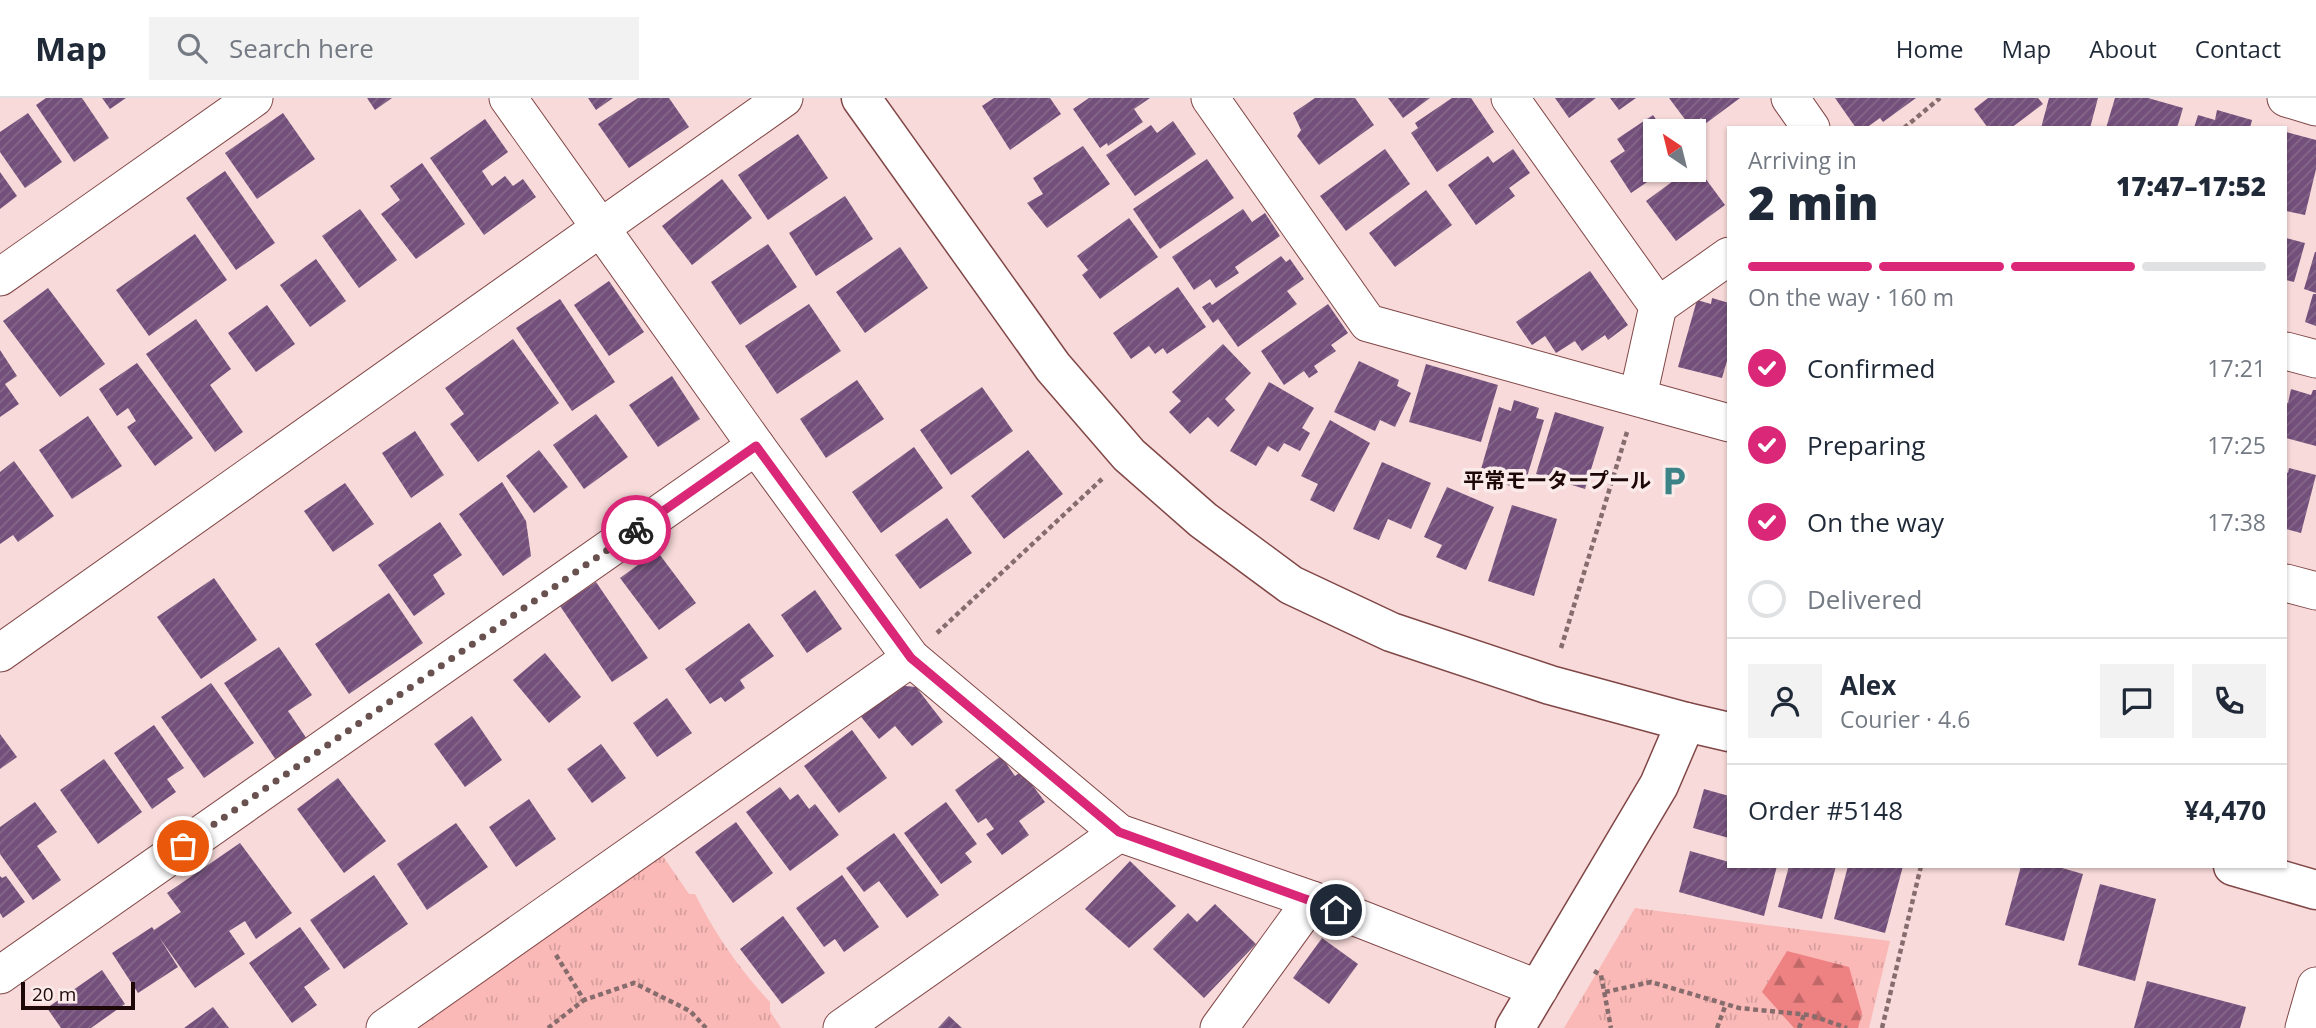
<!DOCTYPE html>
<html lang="en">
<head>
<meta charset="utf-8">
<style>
  :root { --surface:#fff; --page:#f2f2f3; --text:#1f2937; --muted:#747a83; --line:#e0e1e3; --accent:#db2777 }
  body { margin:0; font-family:"Open Sans","Noto Sans JP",sans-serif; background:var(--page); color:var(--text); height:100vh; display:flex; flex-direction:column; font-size:26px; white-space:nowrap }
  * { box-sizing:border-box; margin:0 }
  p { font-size:23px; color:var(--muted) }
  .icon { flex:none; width:38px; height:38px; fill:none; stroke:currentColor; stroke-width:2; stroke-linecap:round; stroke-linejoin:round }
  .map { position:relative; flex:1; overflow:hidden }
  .details { position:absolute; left:1727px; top:28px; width:560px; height:742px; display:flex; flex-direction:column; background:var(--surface); border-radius:0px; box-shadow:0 2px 5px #0004 }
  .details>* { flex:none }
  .needle { width:46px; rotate:325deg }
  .fabs { position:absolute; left:1643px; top:21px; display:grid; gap:14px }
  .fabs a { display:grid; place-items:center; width:63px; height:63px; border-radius:0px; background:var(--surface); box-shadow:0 2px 5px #0004; font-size:35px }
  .scale { position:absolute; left:21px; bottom:18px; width:114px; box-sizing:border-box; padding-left:7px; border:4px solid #1d0707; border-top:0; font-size:19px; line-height:24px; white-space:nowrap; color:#1d0707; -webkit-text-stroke:5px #faebea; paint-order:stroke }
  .pin { position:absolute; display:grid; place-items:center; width:60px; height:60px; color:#fff; margin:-30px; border:4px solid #fff; border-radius:50%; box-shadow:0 2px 7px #0007 }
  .courier { position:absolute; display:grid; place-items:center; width:70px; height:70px; margin:-35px; border:5px solid #db2777; border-radius:50%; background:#fff; color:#222; box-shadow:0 2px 9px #0007 }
  .summary em { font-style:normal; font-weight:800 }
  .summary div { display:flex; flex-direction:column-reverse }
  .summary { display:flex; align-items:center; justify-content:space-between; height:119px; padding:0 21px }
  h1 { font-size:46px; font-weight:800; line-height:52px }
  .bar { display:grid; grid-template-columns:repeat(4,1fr); gap:10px 7px; align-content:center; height:84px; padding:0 21px }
  .bar i { height:9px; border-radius:5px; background:var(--line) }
  .bar .active { background:var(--accent) }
  .bar p { grid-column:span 4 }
  .line { display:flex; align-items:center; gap:18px; padding:0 21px; border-top:2px solid var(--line) }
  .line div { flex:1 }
  .round { display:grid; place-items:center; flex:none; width:74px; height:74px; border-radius:0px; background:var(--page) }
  ol { padding:0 21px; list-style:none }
  li { display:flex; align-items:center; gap:21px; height:77px }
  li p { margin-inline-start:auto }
  li .icon { padding:7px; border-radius:50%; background:var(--accent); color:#fff; stroke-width:4 }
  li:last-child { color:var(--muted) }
  li i { width:38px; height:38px; border:4px solid var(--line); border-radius:50% }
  header { display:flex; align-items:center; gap:42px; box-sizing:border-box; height:98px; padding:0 35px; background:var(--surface); border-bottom:2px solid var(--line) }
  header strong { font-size:33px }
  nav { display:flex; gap:38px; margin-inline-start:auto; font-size:24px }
  .search { width:490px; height:63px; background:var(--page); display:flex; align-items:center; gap:18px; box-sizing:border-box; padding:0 24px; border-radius:0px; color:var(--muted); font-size:26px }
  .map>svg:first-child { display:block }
  .grass { fill:url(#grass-tufts) }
  .forest { fill:url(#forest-firs) }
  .building { fill:url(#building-hatch) }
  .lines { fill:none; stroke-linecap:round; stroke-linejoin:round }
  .minor-casing { stroke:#814747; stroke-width:39 }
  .tertiary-casing { stroke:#814747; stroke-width:41 }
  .path { stroke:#866c6c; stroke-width:4.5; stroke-dasharray:5 3.5; stroke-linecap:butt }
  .minor { stroke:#fff; stroke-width:37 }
  .tertiary { stroke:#fff; stroke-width:38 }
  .done { stroke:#695150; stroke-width:7; stroke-dasharray:0 12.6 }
  .route { stroke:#db2777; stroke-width:9 }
  .labels { text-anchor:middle; stroke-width:7; stroke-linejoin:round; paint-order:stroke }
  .poi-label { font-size:21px; font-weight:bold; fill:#1d0707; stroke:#faebea; text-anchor:end }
</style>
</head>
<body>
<header>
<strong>Map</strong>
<div class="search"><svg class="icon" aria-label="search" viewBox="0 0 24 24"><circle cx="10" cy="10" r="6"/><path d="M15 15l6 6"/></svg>Search here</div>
<nav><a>Home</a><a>Map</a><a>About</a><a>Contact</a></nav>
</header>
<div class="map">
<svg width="2316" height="930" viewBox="0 0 2316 930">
  <defs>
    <pattern id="grass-tufts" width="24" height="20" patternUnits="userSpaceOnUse" patternTransform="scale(1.75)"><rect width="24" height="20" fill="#fab9b7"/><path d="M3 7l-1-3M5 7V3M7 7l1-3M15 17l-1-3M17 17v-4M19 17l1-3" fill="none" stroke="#d69e9c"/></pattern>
    <pattern id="forest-firs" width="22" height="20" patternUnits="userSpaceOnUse" patternTransform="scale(1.75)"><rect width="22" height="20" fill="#ee8182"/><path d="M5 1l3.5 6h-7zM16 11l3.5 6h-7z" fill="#c06868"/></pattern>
    <pattern id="building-hatch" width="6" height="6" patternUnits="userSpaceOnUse" patternTransform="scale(1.75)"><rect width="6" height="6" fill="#734f7b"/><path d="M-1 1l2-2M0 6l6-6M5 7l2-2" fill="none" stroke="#85688a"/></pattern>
  </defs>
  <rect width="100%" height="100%" fill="#f7dad9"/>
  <g class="grass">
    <path d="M660 754 689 796H695C715 836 739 871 770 904V913L781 930H411Z"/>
    <path d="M1635 810 1890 843 1869 930H1564Z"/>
  </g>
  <path class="forest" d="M1787 853 1849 869 1862 915 1858 930H1794L1762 894Z"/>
  <g class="building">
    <path d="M46 0H82L109 40 74 64 36 7Z"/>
    <path d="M102 0H126L110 11Z"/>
    <path d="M367 0H392L375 12Z"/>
    <path d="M588 0H613L596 12Z"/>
    <path d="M638 0H669L689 29 629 70 598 26Z"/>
    <path d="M994 0H1050L1061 16 1010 52 982 8Z"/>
    <path d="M1089 0H1150L1134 11 1143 24 1108 48 1107 45 1100 50 1073 11Z"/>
    <path d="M1315 0H1355L1374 27 1319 67 1297 38 1301 32 1293 15Z"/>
    <path d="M1388 0H1430L1403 20Z"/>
    <path d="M1452 0H1471L1494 34 1437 74 1411 35 1418 30 1415 25Z"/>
    <path d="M1555 0H1596L1569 20Z"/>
    <path d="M1610 0H1636L1619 12Z"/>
    <path d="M1669 0H1740L1705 26 1701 20 1690 28Z"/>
    <path d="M1835 0H1916L1883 24 1880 20 1866 30H1856Z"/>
    <path d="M1988 0H2038L2043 6 2011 30H1988L1974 11Z"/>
    <path d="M2049 0H2098L2090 30H2041Z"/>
    <path d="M2115 0H2148L2183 10 2177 30H2106Z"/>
    <path d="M2217 12 2252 22 2250 30H2194L2198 17 2215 22Z"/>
    <path d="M28 15 62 64 25 90 0 54V34Z"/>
    <path d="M283 15 315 61 257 101 225 55Z"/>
    <path d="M1653 17 1664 33H1656V72H1665L1631 95 1610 63 1625 53 1617 41Z"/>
    <path d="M485 21 508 54 482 73 492 88 505 78 513 88 523 81 536 99 484 137 430 60Z"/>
    <path d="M1173 23 1196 56 1135 98 1106 57 1151 27 1157 35Z"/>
    <path d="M2286 34 2316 42V71L2305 117 2286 113Z"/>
    <path d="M798 36 828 80 768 122 738 77Z"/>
    <path d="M1083 48 1110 86 1047 130 1027 105 1043 96 1033 80Z"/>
    <path d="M1385 51 1410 86 1346 133 1320 98Z"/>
    <path d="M1513 51 1530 75 1509 90 1515 98 1476 127 1448 87 1488 58 1493 65Z"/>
    <path d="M1207 61 1234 100 1160 151 1133 111Z"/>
    <path d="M422 65 465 126 416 161 381 116 400 102 390 88Z"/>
    <path d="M1694 65 1725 107 1676 143 1646 103 1688 72H1694Z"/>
    <path d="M225 73 275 145 236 172 186 100Z"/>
    <path d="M0 74 17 98 0 111Z"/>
    <path d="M722 81 752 120 692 167 662 128Z"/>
    <path d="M1426 92 1452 127 1395 169 1369 135Z"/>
    <path d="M845 98 873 141 816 178 789 135Z"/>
    <path d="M360 111 397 162 359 190 322 138Z"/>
    <path d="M1243 111 1252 124 1265 115 1280 138 1235 169 1239 175 1216 190 1210 181 1194 192 1172 159Z"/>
    <path d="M1129 120 1158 159 1100 201 1082 177 1088 172 1077 158Z"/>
    <path d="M195 136 227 182 149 238 116 192Z"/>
    <path d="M2286 140 2305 145 2294 184 2286 182Z"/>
    <path d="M768 146 797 189 740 227 711 184Z"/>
    <path d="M900 149 928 190 865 235 836 194Z"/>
    <path d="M2315 154H2316V195L2304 191Z"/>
    <path d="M1281 158 1286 164 1290 161 1304 181 1287 193 1297 206 1238 249 1218 221 1213 225 1202 209 1210 204 1212 207Z"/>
    <path d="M316 161 346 203 310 229 280 187Z"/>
    <path d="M1590 173 1628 227 1608 242 1605 237 1582 253 1575 243 1556 255 1545 238 1532 247 1516 224Z"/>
    <path d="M609 183 644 234 609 258 574 207Z"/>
    <path d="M1178 189 1206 229 1167 256 1163 250 1155 256 1149 248 1131 261 1113 235Z"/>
    <path d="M48 190 105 266 60 299 3 223Z"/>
    <path d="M2313 196H2316V228L2305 224Z"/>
    <path d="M1712 200 1729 205V256L1722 280 1678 269 1697 202 1711 206Z"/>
    <path d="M560 201 615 284 572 313 516 230Z"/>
    <path d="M809 206 841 253 777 296 745 248Z"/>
    <path d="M1328 206 1348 235 1331 247 1336 253 1314 268 1318 274 1309 280 1304 273 1284 287 1261 253Z"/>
    <path d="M267 207 295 246 256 274 228 235Z"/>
    <path d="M196 221 231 271 210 287 243 334 215 354 146 256Z"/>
    <path d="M513 241 559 305 478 364 450 326 464 316 445 290Z"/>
    <path d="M1223 246 1251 275 1225 301 1235 312 1218 329 1208 319 1190 336 1169 314 1181 303 1172 294Z"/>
    <path d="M0 252 17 278 5 286 19 306 0 319Z"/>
    <path d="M1359 263 1399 282 1397 288 1411 295 1395 329 1380 322 1375 333 1334 314Z"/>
    <path d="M137 265 193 340 155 368 127 329 136 323 128 310 117 318 99 291Z"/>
    <path d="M1426 266 1498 287 1481 344 1409 324Z"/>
    <path d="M672 278 700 321 658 349 629 307Z"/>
    <path d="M857 282 884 321 826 360 800 321Z"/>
    <path d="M1269 284 1314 310 1302 330 1310 335 1300 353 1284 345 1278 354 1268 348 1256 368 1230 353Z"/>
    <path d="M982 289 1013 333 951 377 920 332Z"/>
    <path d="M2291 291 2311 297 2313 292H2316V348L2286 340V305H2288Z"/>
    <path d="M1514 302 1539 310 1536 320 1544 322 1523 392 1479 378 1499 309 1511 313Z"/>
    <path d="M1555 314 1604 329 1585 391 1536 376Z"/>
    <path d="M596 316 628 359 584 391 553 347Z"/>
    <path d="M88 318 122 368 72 401 39 352Z"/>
    <path d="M1330 322 1370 345 1334 414 1310 402 1318 386 1301 378Z"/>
    <path d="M415 333 444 377 411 400 382 355Z"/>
    <path d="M914 349 943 390 881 435 852 394Z"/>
    <path d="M539 352 568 389 534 415 506 378Z"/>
    <path d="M1028 352 1063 396 1004 441 971 398Z"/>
    <path d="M14 363 54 418 18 444 13 437 0 446V374Z"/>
    <path d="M1382 364 1431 385 1411 431 1388 421 1379 442 1353 431Z"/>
    <path d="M2289 370 2316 377 2301 435 2286 431V374L2288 375Z"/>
    <path d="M502 384 526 423 531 458 503 478 459 416Z"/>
    <path d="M345 385 374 426 333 454 304 413Z"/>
    <path d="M1447 389 1494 409 1466 472 1436 459 1442 447 1424 439Z"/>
    <path d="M1512 407 1557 421 1534 498 1488 483Z"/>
    <path d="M947 420 972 455 920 491 895 457Z"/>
    <path d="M440 424 462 457 433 477 445 496 414 518 378 467Z"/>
    <path d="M657 453 696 505 659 532 620 480Z"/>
    <path d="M214 480 257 542 201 581 157 519Z"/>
    <path d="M596 484 648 560 612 584 560 508Z"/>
    <path d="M815 492 842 531 807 555 781 517Z"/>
    <path d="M389 495 423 545 349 596 315 546Z"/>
    <path d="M749 525 774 558 740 582 745 590 725 604 721 599 710 606 685 571Z"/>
    <path d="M279 549 312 597 288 613 307 641 276 662 224 585Z"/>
    <path d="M545 555 581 599 549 625 513 582Z"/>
    <path d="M211 585 254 645 204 680 161 619Z"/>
    <path d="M895 587 916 589 943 624 912 648 895 628 879 641 858 615Z"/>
    <path d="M667 600 692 635 657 659 633 625Z"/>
    <path d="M472 618 502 662 465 689 434 646Z"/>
    <path d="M154 627 184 670 167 681 176 694 152 711 114 655Z"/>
    <path d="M852 632 887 680 839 715 804 668Z"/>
    <path d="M0 636 17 659 0 671Z"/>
    <path d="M601 646 626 680 592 705 567 671Z"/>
    <path d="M1001 658 1015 678 1022 673 1045 704 1019 723 1029 737 1002 757 986 736 994 731 986 720 978 725 955 692Z"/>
    <path d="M104 661 142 714 98 746 60 692Z"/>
    <path d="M338 680 386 743 344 775 297 711Z"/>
    <path d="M780 689 790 702 798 696 809 711 815 706 839 737 790 773 746 714Z"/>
    <path d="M1704 691 1729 698V740L1693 730Z"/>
    <path d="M529 701 556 741 516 769 489 729Z"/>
    <path d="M35 704 57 734 37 748 61 782 33 802 0 756V729Z"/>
    <path d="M946 704 977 746 965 755 972 764 941 786 904 735Z"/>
    <path d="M736 724 773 775 733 805 695 754Z"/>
    <path d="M456 725 488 769 427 812 397 766Z"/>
    <path d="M894 735 939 797 907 820 879 783 864 794 846 770Z"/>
    <path d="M240 745 292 815 256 841 245 823 229 833 245 856 195 890 159 839 178 869 138 895 112 855 152 829 154 832 181 814 167 795Z"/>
    <path d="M1690 753 1729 764V768H1777L1764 818 1679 794Z"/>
    <path d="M1130 763 1176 808 1129 850 1085 811Z"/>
    <path d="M1789 768H1836L1822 821 1778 809Z"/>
    <path d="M1848 768H1903L1885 835 1834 821Z"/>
    <path d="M2021 768H2055L2083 776 2064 843 2005 827Z"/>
    <path d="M374 777 408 826 344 871 310 822Z"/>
    <path d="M842 777 879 829 844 854 835 841 824 849 796 810Z"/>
    <path d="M0 778 2 780 6 778 25 804 3 820 0 815Z"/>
    <path d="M2100 786 2156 801 2135 883 2078 867Z"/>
    <path d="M1215 806 1256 846 1204 900 1153 851 1188 815 1197 824Z"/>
    <path d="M783 818 825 875 782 906 740 851Z"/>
    <path d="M300 829 330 871 304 889 317 907 292 925 249 865Z"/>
    <path d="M1322 840 1358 866 1329 906 1293 880Z"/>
    <path d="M102 872 125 906 91 930H61L47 910Z"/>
    <path d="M2147 883 2246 909 2240 930H2134Z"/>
    <path d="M213 909 229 930H184Z"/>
    <path d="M949 918 962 930H938Z"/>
  </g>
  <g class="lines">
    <g class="minor-casing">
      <g id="minor">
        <path d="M508 0 756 348 911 560 1119 735 1312 802 1539 891"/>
        <path d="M1210 0 1368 225 1729 325"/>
        <path d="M1510 0 1658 208 1638 298"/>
        <path d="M1790 0 1811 30"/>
        <path d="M2286 0 2316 9"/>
        <path d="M0 179 254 0"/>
        <path d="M1658 208 1729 158"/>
        <path d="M2286 253 2316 261"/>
        <path d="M2286 485 2316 493"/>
        <path d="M0 555 784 0"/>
        <path d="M0 877 756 348"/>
        <path d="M385 930 911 560"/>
        <path d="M842 930 1119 735"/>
        <path d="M1219 930 1312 802"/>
        <path d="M2304 930 2316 888"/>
      </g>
    </g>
    <g class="tertiary-casing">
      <g id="tertiary">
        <path d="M861 0 1053 269 1129 357 1203 422 1291 487 1391 534 1550 587 1686 624 1659 687 1515 930"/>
        <path d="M1686 624 1729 634"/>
        <path d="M2233 768 2316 792"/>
      </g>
    </g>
    <g class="path">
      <path d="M1904 30 1940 0"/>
      <path d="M937 535 1102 381"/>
      <path d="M1561 550 1627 334"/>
      <path d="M556 857 584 902 634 885 690 913 706 930"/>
      <path d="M1594 873 1601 877 1611 930"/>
      <path d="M1605 894 1651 884 1739 910 1810 917 1847 930"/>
      <path d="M548 930 584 902"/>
      <path d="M1717 930 1726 906"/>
      <path d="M1799 930 1804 917"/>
      <path d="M1882 930 1921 768"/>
    </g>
    <use href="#minor" class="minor"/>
    <use href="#tertiary" class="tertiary"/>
  </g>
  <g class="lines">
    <path class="done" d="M183 748 636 432"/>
    <path class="route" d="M636 432 756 348 911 560 1119 734 1336 812"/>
  </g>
  <defs>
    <g id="parking-bare" transform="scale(2.415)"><path d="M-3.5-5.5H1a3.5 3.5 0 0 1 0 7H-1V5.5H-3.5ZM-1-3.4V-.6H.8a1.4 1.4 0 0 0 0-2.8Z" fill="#3b8387" stroke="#faebea" stroke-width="2.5" paint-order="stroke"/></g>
  </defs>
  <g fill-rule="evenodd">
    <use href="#parking-bare" x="1674" y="383"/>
  </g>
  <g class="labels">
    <g class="poi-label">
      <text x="1651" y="390">平常モータープール</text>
    </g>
  </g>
</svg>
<div class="fabs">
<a><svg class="needle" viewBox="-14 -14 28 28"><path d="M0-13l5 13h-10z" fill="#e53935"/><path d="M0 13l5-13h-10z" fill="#747a83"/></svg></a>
</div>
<div class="scale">20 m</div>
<div class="pin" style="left:183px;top:748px;background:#ea580c"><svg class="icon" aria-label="bag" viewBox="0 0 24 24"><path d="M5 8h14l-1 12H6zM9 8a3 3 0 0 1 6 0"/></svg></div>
<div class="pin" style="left:1336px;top:812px;background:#1f2937"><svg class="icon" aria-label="home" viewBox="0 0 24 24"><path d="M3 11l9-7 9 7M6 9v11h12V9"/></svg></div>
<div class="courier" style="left:636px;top:432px"><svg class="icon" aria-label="bike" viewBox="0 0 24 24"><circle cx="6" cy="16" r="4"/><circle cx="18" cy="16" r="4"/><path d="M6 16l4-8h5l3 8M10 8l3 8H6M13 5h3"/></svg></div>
<section class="details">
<div class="summary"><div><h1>2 min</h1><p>Arriving in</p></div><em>17:47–17:52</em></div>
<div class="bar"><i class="active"></i><i class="active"></i><i class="active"></i><i></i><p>On the way · 160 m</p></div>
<ol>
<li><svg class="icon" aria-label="check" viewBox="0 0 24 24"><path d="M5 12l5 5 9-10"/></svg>Confirmed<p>17:21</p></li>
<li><svg class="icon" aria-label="check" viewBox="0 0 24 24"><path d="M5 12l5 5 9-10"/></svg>Preparing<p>17:25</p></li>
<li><svg class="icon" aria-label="check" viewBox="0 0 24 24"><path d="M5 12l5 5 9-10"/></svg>On the way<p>17:38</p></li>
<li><i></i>Delivered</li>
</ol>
<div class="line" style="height:126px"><a class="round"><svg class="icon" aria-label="person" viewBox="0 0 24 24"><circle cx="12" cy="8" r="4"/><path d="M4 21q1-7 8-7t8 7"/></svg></a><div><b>Alex</b><p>Courier · 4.6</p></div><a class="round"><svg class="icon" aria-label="chat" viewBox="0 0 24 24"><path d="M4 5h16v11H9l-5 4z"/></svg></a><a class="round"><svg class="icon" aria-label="phone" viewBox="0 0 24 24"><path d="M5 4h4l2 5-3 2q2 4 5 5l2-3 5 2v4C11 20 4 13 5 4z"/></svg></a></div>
<div class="line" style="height:91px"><div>Order #5148</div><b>¥4,470</b></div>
</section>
</div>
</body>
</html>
